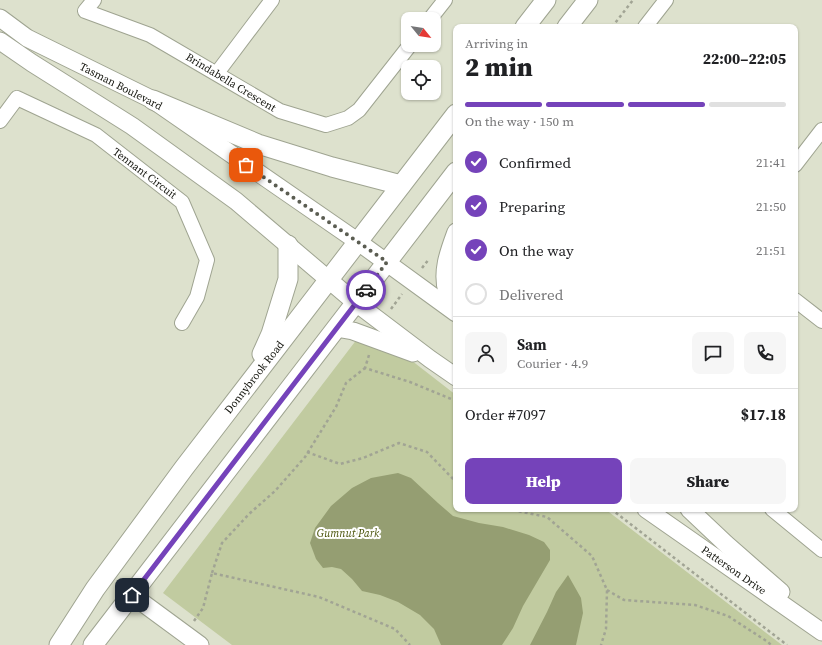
<!DOCTYPE html>
<html lang="en">
<head>
<meta charset="utf-8">
<style>
  :root { --surface:#fff; --page:#f6f6f6; --text:#202124; --muted:#757577; --line:#e0e0e0; --accent:#7543ba }
  body { margin:0; font-family:"Source Serif 4",serif; background:var(--page); color:var(--text); height:100vh; display:flex; flex-direction:column; font-size:15px; white-space:nowrap }
  * { box-sizing:border-box; margin:0 }
  p { font-size:13px; color:var(--muted) }
  .icon { flex:none; width:22px; height:22px; fill:none; stroke:currentColor; stroke-width:2; stroke-linecap:round; stroke-linejoin:round }
  .map { position:relative; flex:1; overflow:hidden }
  .sheet { position:absolute; left:453px; top:24px; width:345px; height:488px; display:flex; flex-direction:column; background:var(--surface); border-radius:8px; box-shadow:0 1px 3px #0004 }
  .sheet>* { flex:none }
  .needle { width:26px; rotate:120deg }
  .tools { position:absolute; left:401px; top:12px; display:grid; gap:8px }
  .tools a { display:grid; place-items:center; width:40px; height:40px; border-radius:8px; background:var(--surface); box-shadow:0 1px 3px #0004; font-size:20px }
  .pin { position:absolute; display:grid; place-items:center; width:34px; height:34px; color:#fff; margin:-17px; border-radius:8px; box-shadow:0 2px 6px #0006 }
  .courier { position:absolute; display:grid; place-items:center; width:40px; height:40px; margin:-20px; border:3px solid #7543ba; border-radius:50%; background:#fff; color:#222; box-shadow:0 1px 5px #0007 }
  .summary em { font-style:normal; font-weight:800 }
  .summary div { display:flex; flex-direction:column-reverse }
  .summary { display:flex; align-items:center; justify-content:space-between; height:68px; padding:0 12px }
  h1 { font-size:26px; font-weight:800; line-height:30px }
  .bar { display:grid; grid-template-columns:repeat(4,1fr); gap:6px 4px; align-content:center; height:48px; padding:0 12px }
  .bar i { height:5px; border-radius:3px; background:var(--line) }
  .bar .selected { background:var(--accent) }
  .bar p { grid-column:span 4 }
  .line { display:flex; align-items:center; gap:10px; padding:0 12px; border-top:1px solid var(--line) }
  .line div { flex:1 }
  .round { display:grid; place-items:center; flex:none; width:42px; height:42px; border-radius:8px; background:var(--page) }
  ol { padding:0 12px; list-style:none }
  li { display:flex; align-items:center; gap:12px; height:44px }
  li p { margin-inline-start:auto }
  li .icon { padding:4px; border-radius:50%; background:var(--accent); color:#fff; stroke-width:4 }
  li:last-child { color:var(--muted) }
  li i { width:22px; height:22px; border:2px solid var(--line); border-radius:50% }
  .primary-button { display:flex; gap:8px; margin-top:auto; padding:8px 12px }
  .primary-button a { flex:1; height:46px; border-radius:8px; background:var(--accent); color:#fff; font-size:16px; font-weight:800; line-height:46px; text-align:center }
  .primary-button a+a { background:var(--page); color:var(--text) }
  .map>svg:first-child { display:block }
  .green { fill:#c1cba0 }
  .water { fill:#959e72 }
  .lines { fill:none; stroke-linecap:round; stroke-linejoin:round }
  .minor-casing { stroke:#9fa491; stroke-width:16 }
  .tertiary-casing { stroke:#9fa491; stroke-width:19 }
  .secondary-casing { stroke:#9fa491; stroke-width:21 }
  .path { stroke:#a1a494; stroke-width:2.5; stroke-dasharray:3 3; stroke-linecap:butt }
  .minor { stroke:#fff; stroke-width:14 }
  .tertiary { stroke:#fff; stroke-width:17 }
  .secondary { stroke:#fff; stroke-width:19 }
  .done { stroke:#5b5d52; stroke-width:4; stroke-dasharray:0 7.2 }
  .route { stroke:#7543ba; stroke-width:5 }
  .labels { text-anchor:middle; stroke-width:4; stroke-linejoin:round; paint-order:stroke }
  .street-label { font-size:11px; fill:#15160f; stroke:#fff }
  .park-label { font-size:11px; font-style:italic; fill:#475106; stroke:#fff }
</style>
</head>
<body>
<div class="map">
<svg width="822" height="645" viewBox="0 0 822 645">
  <rect width="100%" height="100%" fill="#dde1cd"/>
  <path class="green" d="M367 326 456 395V509H605L782 645H232L163 593Z"/>
  <g class="water">
    <path d="M398 473 411 478 438 503 453 516 479 523 503 527 529 535 544 542 550 550V560L523 606 513 628 502 645H441L434 629 420 615 398 602 380 595 362 591 352 579 341 569 332 567 323 568 316 559 310 543 315 528 331 506 352 488 371 478Z"/>
    <path d="M568 575 581 598 583 613 576 645H530L547 612 556 592Z"/>
  </g>
  <g class="lines">
    <g class="minor-casing">
      <g id="minor">
        <path d="M94 0 85 11 150 35 280 111 326 125 348 118 359 110 410 45"/>
        <path d="M430 19 445 0"/>
        <path d="M645 27 666 0"/>
        <path d="M217 73 272 0"/>
        <path d="M0 121 17 98 96 135 182 202 207 260 197 297 182 323"/>
        <path d="M795 165 822 130"/>
        <path d="M795 300 822 321"/>
        <path d="M772 509 822 550"/>
      </g>
    </g>
    <g class="tertiary-casing">
      <g id="tertiary">
        <path d="M0 18 27 38 153 100 357 241 456 313"/>
        <path d="M0 41 32 63 132 126 236 201 356 303 430 359 456 377"/>
        <path d="M456 232C449 251 441 271 447 292 449 299 453 306 456 312"/>
        <path d="M336 328 353 331 413 353"/>
        <path d="M646 509 822 632"/>
        <path d="M689 509 726 544 781 592"/>
        <path d="M132 595 200 645"/>
      </g>
    </g>
    <g class="secondary-casing">
      <g id="secondary">
        <path d="M525 27 546 0"/>
        <path d="M567 27 588 0"/>
        <path d="M153 100 258 144 332 167 401 185"/>
        <path d="M262 354 271 334 288 279V245"/>
        <path d="M59 645 95 589 184 468 456 114"/>
        <path d="M93 645 456 172"/>
      </g>
    </g>
    <g class="path">
      <path d="M612 27 633 0"/>
      <path d="M422 268 429 259"/>
      <path d="M391 309 402 294"/>
      <path d="M369 355 365 368 410 382 456 401"/>
      <path d="M307 452 340 464 363 458 399 443 427 452 456 482"/>
      <path d="M507 509 547 517 592 556 607 590 606 629 601 645"/>
      <path d="M611 509 787 645"/>
      <path d="M212 573 222 543 249 514 275 491 305 457 336 407 346 383 365 368"/>
      <path d="M607 590 624 600 695 605 728 616 768 642 771 645"/>
      <path d="M194 621 203 608 212 573 319 597 395 629 410 645"/>
    </g>
    <use href="#minor" class="minor"/>
    <use href="#tertiary" class="tertiary"/>
    <use href="#secondary" class="secondary"/>
  </g>
  <g class="lines">
    <path class="done" d="M246 165 387 262 366 290"/>
    <path class="route" d="M132 595 366 290"/>
  </g>
  <g class="labels">
    <g class="street-label">
      <text transform="translate(231 82) rotate(31)" y="4">Brindabella Crescent</text>
      <text transform="translate(121 86) rotate(27)" y="4">Tasman Boulevard</text>
      <text transform="translate(145 173) rotate(37)" y="4">Tennant Circuit</text>
      <text transform="translate(254 377) rotate(-52)" y="4">Donnybrook Road</text>
      <text transform="translate(734 570) rotate(35)" y="4">Patterson Drive</text>
    </g>
    <g class="park-label">
      <text x="348" y="537">Gumnut Park</text>
    </g>
  </g>
</svg>
<div class="tools">
<a><svg class="needle" viewBox="-14 -14 28 28"><path d="M0-13l5 13h-10z" fill="#e53935"/><path d="M0 13l5-13h-10z" fill="#757577"/></svg></a>
<a><svg class="icon" aria-label="locate" viewBox="0 0 24 24"><circle cx="12" cy="12" r="6"/><path d="M12 2v4M12 18v4M2 12h4M18 12h4"/></svg></a>
</div>
<div class="pin" style="left:246px;top:165px;background:#ea580c"><svg class="icon" aria-label="bag" viewBox="0 0 24 24"><path d="M5 8h14l-1 12H6zM9 8a3 3 0 0 1 6 0"/></svg></div>
<div class="pin" style="left:132px;top:595px;background:#1f2937"><svg class="icon" aria-label="home" viewBox="0 0 24 24"><path d="M3 11l9-7 9 7M6 9v11h12V9"/></svg></div>
<div class="courier" style="left:366px;top:290px"><svg class="icon" aria-label="car" viewBox="0 0 24 24"><path d="M5 17H2v-5l4-1 3-4h7l3 4 3 1v5h-3M9 17h6M6 11h13"/><circle cx="7" cy="17" r="2"/><circle cx="17" cy="17" r="2"/></svg></div>
<section class="sheet">
<div class="summary"><div><h1>2 min</h1><p>Arriving in</p></div><em>22:00–22:05</em></div>
<div class="bar"><i class="selected"></i><i class="selected"></i><i class="selected"></i><i></i><p>On the way · 150 m</p></div>
<ol>
<li><svg class="icon" aria-label="check" viewBox="0 0 24 24"><path d="M5 12l5 5 9-10"/></svg>Confirmed<p>21:41</p></li>
<li><svg class="icon" aria-label="check" viewBox="0 0 24 24"><path d="M5 12l5 5 9-10"/></svg>Preparing<p>21:50</p></li>
<li><svg class="icon" aria-label="check" viewBox="0 0 24 24"><path d="M5 12l5 5 9-10"/></svg>On the way<p>21:51</p></li>
<li><i></i>Delivered</li>
</ol>
<div class="line" style="height:72px"><a class="round"><svg class="icon" aria-label="person" viewBox="0 0 24 24"><circle cx="12" cy="8" r="4"/><path d="M4 21q1-7 8-7t8 7"/></svg></a><div><b>Sam</b><p>Courier · 4.9</p></div><a class="round"><svg class="icon" aria-label="chat" viewBox="0 0 24 24"><path d="M4 5h16v11H9l-5 4z"/></svg></a><a class="round"><svg class="icon" aria-label="phone" viewBox="0 0 24 24"><path d="M5 4h4l2 5-3 2q2 4 5 5l2-3 5 2v4C11 20 4 13 5 4z"/></svg></a></div>
<div class="line" style="height:52px"><div>Order #7097</div><b>$17.18</b></div>
<div class="primary-button"><a>Help</a><a>Share</a></div>
</section>
</div>
</body>
</html>
